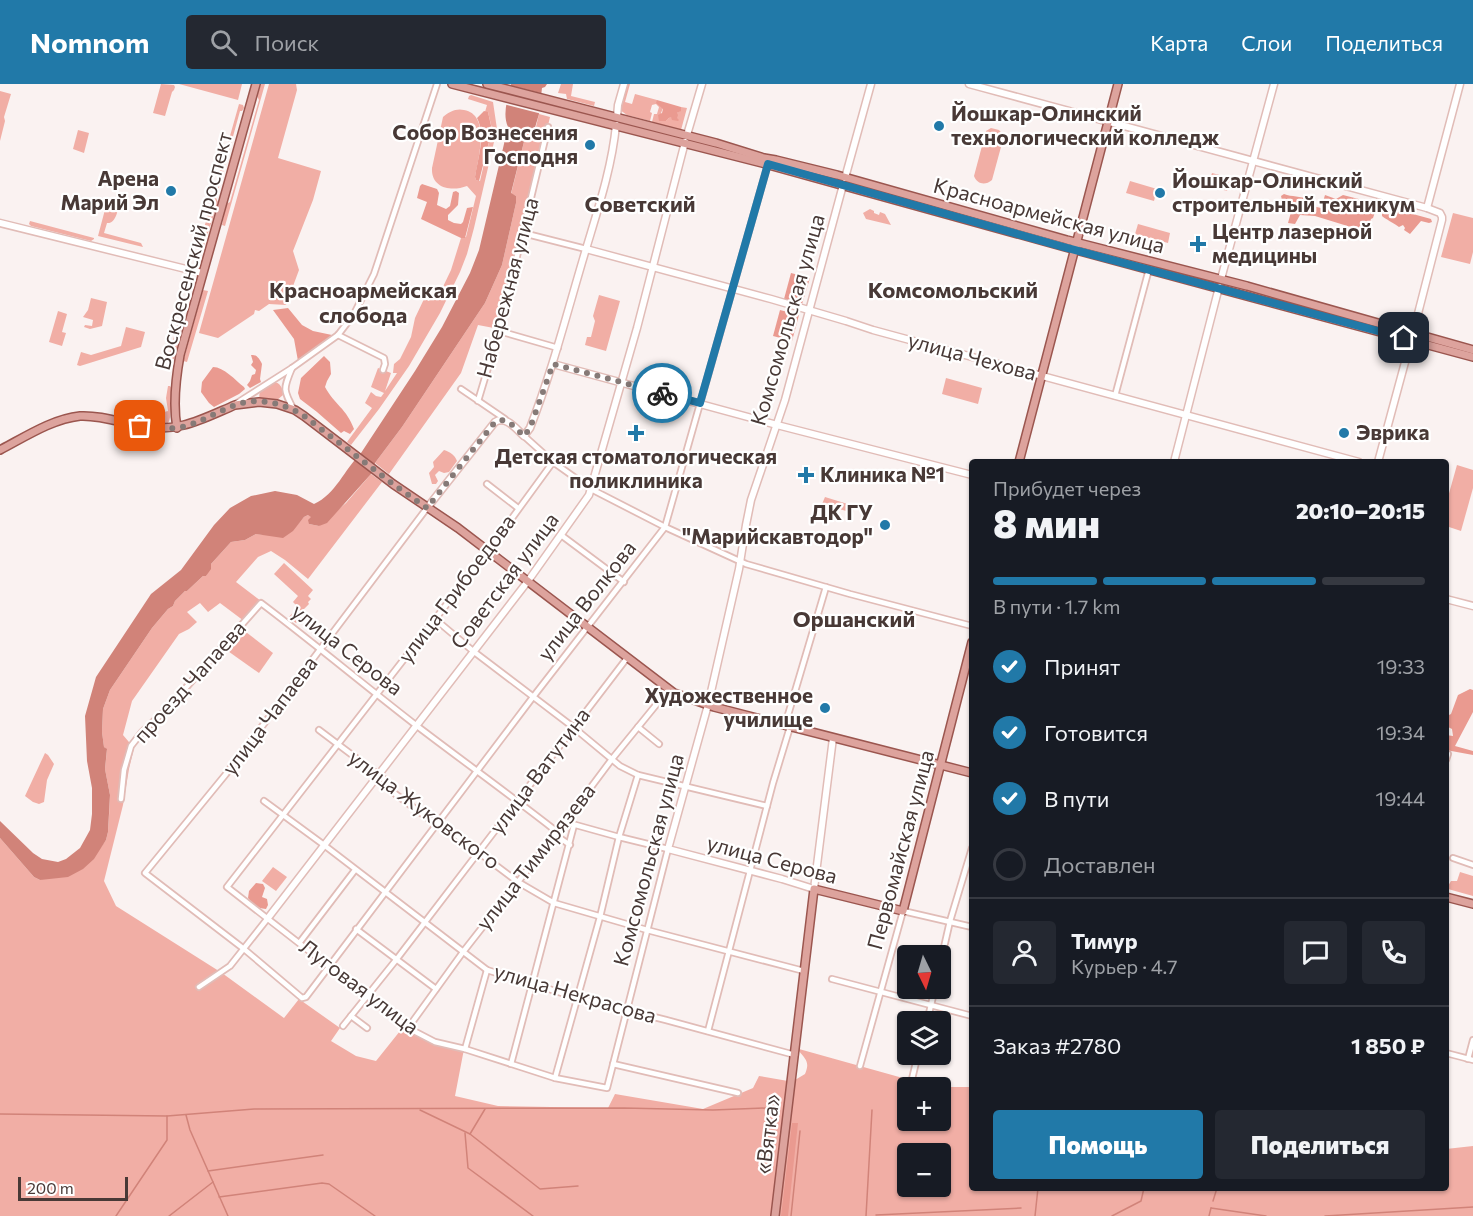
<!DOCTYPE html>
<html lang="ru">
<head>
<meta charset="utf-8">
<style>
  :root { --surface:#171b24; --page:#242831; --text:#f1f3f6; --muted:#9ea1a6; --line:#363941; --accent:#2179a8 }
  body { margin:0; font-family:Commissioner,sans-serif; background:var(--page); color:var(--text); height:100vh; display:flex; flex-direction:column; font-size:22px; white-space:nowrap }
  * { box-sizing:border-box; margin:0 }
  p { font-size:20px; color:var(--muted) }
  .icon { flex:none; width:33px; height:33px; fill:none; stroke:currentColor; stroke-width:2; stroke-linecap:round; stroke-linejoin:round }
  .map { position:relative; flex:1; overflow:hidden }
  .side { position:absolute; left:969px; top:375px; width:480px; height:732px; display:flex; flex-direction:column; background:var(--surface); border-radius:6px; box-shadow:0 2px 4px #0004 }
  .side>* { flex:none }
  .needle { width:39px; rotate:175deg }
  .controls { position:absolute; left:897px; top:861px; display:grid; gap:12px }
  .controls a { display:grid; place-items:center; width:54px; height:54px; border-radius:6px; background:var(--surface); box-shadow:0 2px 4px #0004; font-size:30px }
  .scale { position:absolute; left:18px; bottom:15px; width:110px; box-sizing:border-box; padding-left:6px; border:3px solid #483936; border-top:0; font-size:16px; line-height:21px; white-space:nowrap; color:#483936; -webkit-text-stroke:4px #fff; paint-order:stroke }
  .pin { position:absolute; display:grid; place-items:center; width:51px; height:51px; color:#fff; margin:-26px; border-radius:12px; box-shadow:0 3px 9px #0006 }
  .courier { position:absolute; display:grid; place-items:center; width:60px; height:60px; margin:-30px; border:4px solid #2179a8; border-radius:50%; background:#fff; color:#222; box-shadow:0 2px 8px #0007 }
  .overview em { font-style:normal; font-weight:800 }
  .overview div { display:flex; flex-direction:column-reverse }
  .overview { display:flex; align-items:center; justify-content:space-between; height:102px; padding:0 24px }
  h1 { font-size:39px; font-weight:800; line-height:45px }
  .bar { display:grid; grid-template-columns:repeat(4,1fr); gap:9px 6px; align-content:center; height:72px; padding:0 24px }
  .bar i { height:8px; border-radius:4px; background:var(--line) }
  .bar .selected { background:var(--accent) }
  .bar p { grid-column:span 4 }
  .line { display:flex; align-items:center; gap:15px; padding:0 24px; border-top:2px solid var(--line) }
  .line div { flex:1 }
  .round { display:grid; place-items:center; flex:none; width:63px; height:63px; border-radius:6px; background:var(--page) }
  ol { padding:0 24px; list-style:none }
  li { display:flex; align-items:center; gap:18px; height:66px }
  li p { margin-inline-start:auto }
  li .icon { padding:6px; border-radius:50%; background:var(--accent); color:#fff; stroke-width:4 }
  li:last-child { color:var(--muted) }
  li i { width:33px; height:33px; border:3px solid var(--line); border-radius:50% }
  .action { display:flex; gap:12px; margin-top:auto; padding:12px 24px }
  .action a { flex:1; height:69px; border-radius:6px; background:var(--accent); color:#fff; font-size:24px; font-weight:800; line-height:69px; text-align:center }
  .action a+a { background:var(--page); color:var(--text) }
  header { display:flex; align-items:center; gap:36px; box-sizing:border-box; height:84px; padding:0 30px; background:var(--accent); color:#fff }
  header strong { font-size:28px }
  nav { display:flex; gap:33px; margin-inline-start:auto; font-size:21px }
  .search { width:420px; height:54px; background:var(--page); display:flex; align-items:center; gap:15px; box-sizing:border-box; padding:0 21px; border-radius:6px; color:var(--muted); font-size:22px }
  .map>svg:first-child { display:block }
  .green { fill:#f1aea5; fill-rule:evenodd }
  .forest { fill:#ea9a90 }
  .water { fill:#d18379 }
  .pier { fill:#faf2f1 }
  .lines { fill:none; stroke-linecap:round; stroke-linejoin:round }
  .stream { stroke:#d18379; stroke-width:1.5 }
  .street-casing { stroke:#e1bcb7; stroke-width:8 }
  .secondary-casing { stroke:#e1bcb7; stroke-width:9 }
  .primary-casing { stroke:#9b564f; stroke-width:10 }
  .street { stroke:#fff; stroke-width:4.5 }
  .secondary { stroke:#fff; stroke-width:6 }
  .primary { stroke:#dda39d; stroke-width:7 }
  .done { stroke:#867a77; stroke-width:6; stroke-dasharray:0 10.8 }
  .route { stroke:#2179a8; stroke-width:8 }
  .poi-dot { fill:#2179a8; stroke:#fff; stroke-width:2 }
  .labels { text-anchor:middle; stroke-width:4.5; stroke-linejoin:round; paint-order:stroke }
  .poi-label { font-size:21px; font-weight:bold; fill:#483936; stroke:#fff; text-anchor:start }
  .street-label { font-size:21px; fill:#483936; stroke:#fff }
  .neighbourhood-label { font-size:22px; font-weight:bold; fill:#483936; stroke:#fff }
</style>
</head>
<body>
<header>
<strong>Nomnom</strong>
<div class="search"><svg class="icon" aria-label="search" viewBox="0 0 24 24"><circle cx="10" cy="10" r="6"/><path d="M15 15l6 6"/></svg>Поиск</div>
<nav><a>Карта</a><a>Слои</a><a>Поделиться</a></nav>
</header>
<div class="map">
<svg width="1473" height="1132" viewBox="0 0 1473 1132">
  <rect width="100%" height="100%" fill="#faf2f1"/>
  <g class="green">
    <path d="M161 0 174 1 175 3 174 6 172 8 165 32 153 29Z"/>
    <path d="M179 0H242L238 16Z"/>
    <path d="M261 0H265L225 142 222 141 226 120 230 118 259 16 257 12Z"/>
    <path d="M269 0H296L297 6 278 74 321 87 313 116 293 167 299 186 286 221 269 220 259 227 255 226 254 230 218 254 199 249Z"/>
    <path d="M561 0H573L571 12 595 18 594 22 567 15 566 10 558 9Z"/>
    <path d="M628 0H630L625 18 632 20 635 10 657 16V19L663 24 661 29 663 36 666 37 670 33 677 34V29L680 27 681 23 687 24 681 46 652 38 654 30H657L659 23 656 20 652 21 650 28 652 29 650 37 627 31 620 26Z"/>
    <path d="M0 7 11 10 4 33 5 37 0 57Z"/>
    <path d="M471 11 493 18 497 45 474 144 467 170 460 188 440 229 409 282 379 325 351 361 347 358 372 324 365 319 371 308 376 312 381 313 384 309 371 303 378 284 391 289 385 307 397 289H393L394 280 400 275 411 253 415 234 424 215 429 217 434 208 440 209 451 186 461 154 466 153 476 112 467 102C451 108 431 104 432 84L443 33C449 28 456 24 464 26 491 31 478 74 475 93L476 96 480 97 492 45 488 28H485L487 21 468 15 469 12Z"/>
    <path d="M239 20 243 21 244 24 242 27H240L216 114 218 118 199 177 195 176Z"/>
    <path d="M539 30 550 33 523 147H520L518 156 521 157 499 245 478 241 461 289 389 390 375 379 402 343 485 219 502 181 516 119V112L511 110 527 46 535 47Z"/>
    <path d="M991 44 999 46 1004 52 992 96C985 102 977 100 974 92L986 47Z"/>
    <path d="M78 46 89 49 84 69 73 65Z"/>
    <path d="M1212 89 1231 94 1227 107 1208 101Z"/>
    <path d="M1130 97 1157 105 1154 117 1126 109Z"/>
    <path d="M111 115 118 117C119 125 116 140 107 139L104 149 141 159 143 163 98 152 107 118Z"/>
    <path d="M870 125 874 127V129L879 131 880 128 885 130 891 141 866 135 863 129Z"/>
    <path d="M1453 129 1473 134V168L1470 180 1441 173Z"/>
    <path d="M30 137 94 154V155L91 157 31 142 29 140Z"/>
    <path d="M1138 140 1170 149 1168 159 1135 150Z"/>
    <path d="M203 206 208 207 187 278 183 277 185 271Z"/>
    <path d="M599 211 620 217 606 267 585 261 587 253H591L595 237 593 232Z"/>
    <path d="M91 214 107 218 102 242 90 245 84 243 85 241 92 242 93 236 83 233 88 226Z"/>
    <path d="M58 227 67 230 62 248 66 249 62 262 49 258Z"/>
    <path d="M179 235 183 236 182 244 174 275 168 274Z"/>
    <path d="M126 243 145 248 141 263 80 282 77 281 81 268 91 271 121 262Z"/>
    <path d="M946 294 982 304 978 320 942 310Z"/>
    <path d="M273 298C280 298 283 304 283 311L276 317 260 315C257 306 266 303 273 298Z"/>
    <path d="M168 302H170L172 305C171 311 172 335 168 339 163 343 149 340 143 339L142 335 143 333 168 327 166 314Z"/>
    <path d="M444 366C450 368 455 371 457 377L449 388 444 389 439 387 435 391 438 397 436 400H432L429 389 434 383 433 378Z"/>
    <path d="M1457 381 1473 386V404L1461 447 1446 442V420Z"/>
    <path d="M371 390 382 398 308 495 285 476 271 467 258 473 236 498 261 517 244 537 220 519 208 528 200 519 187 528 197 538 189 545 179 550 132 617 123 651 134 664 129 685 123 721 104 797 116 822 222 889 284 934 299 915 340 944 331 957 356 972 376 977 404 942 435 959 464 965 455 1012 498 1022 608 1024 615 1010 703 1025 753 1004 759 992 788 997 771 1132H0V754L34 793 40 796 101 763 106 756 108 748 109 732 110 711 105 685 107 666 104 663 102 648 103 625 110 606 152 544 168 525 173 522 175 517 185 507H187L203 492H206L211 480 231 458 245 456 256 450 269 451 298 440 304 433 308 431 312 432 309 440 319 442 346 419Z"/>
    <path d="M825 413 854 422 853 429 822 420Z"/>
    <path d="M284 479 313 506 308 512 311 515 308 518 309 520 303 526 306 529 296 539 289 533 298 523 293 518 298 512 274 490Z"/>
    <path d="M242 545 273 569 259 589 225 565Z"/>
    <path d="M45 669 48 671 54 680 47 696 44 718 39 720 33 718 25 712Z"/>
    <path d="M273 783 287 793 276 807 262 797Z"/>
    <path d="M1460 788 1473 792V812L1448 805V802L1451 797H1457Z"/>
    <path d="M799 965 935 1003H972V1104H1446V1065L1473 1062V1132H778L794 1000 795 996 805 990C810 978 806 976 799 967ZM908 1004H940V1036H908ZM908 1070H940V1102H908Z"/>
  </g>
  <g class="forest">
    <path d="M657 16 681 23V27L677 29 678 31 677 34 679 36 678 37 672 36 671 33 669 34 666 37H659L658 31 662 29 663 25 656 19Z"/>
    <path d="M484 27 488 28 492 46 479 97 476 96 475 93C478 74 486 51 477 34Z"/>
    <path d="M422 100 437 105 439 109 437 121 446 125 450 122 453 108 456 107 459 109 458 121 448 131V136L454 139 461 140 463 138 467 124 473 123 465 154H461L421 135 427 118 417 114 420 102Z"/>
    <path d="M1284 110C1292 113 1300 112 1309 115L1310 117 1308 121 1321 124 1325 111 1336 115 1343 111 1374 119 1376 125 1373 134 1371 135 1367 148 1315 132 1300 131 1295 140 1288 139 1291 128 1280 124 1279 127 1277 124 1282 116 1281 112Z"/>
    <path d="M1384 125 1393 128 1402 127 1431 135 1432 138 1429 139 1421 137 1410 150 1404 146 1405 144 1403 141 1399 143C1395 140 1384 134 1382 132V127Z"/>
    <path d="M791 189 810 194 802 220 784 215Z"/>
    <path d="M288 224 302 241 313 247 332 251 314 266 298 277 294 255 273 226Z"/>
    <path d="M780 226 799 231 792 257 773 252Z"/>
    <path d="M251 271C257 270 260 276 262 280L260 295 261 298 250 304 247 301 250 297 252 291 255 290 256 286 251 281 253 278Z"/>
    <path d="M324 272 330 278 331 290 327 297 325 303C334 320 347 325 354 345L350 350 344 347 341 349 317 328 300 315 298 309 301 294Z"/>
    <path d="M213 283C224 283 235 296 244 303L245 305 239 310 214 323 209 319 201 308 202 298Z"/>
    <path d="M1470 605 1473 606V628L1455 662 1473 667V671L1446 666V651L1453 652 1452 645 1446 642 1449 631 1451 630 1458 611Z"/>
    <path d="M256 799 263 800 265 804 262 813 267 815 268 821 266 825C258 825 253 820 248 814L249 807Z"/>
    <path d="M792 1039H798L788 1132H781Z"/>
  </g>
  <path class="water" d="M511 0H547L545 3 542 4 539 30 534 47 527 46 511 109 516 112V119L502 181 485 219 402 343 375 379 371 390 327 439 319 442 309 440 308 436 311 433 308 431 304 433 293 447 283 454 256 450 245 456 231 458 211 480V485L206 492H203L187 507H185L175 517 173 522 168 525 152 544 110 606 103 625 102 648 104 663 107 665 105 685 110 711 108 748 106 756 94 775 83 785 68 793 40 796 34 793 0 754V737L33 769 42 775 58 778 66 775 80 764 90 746 92 730V704L87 677 85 632 96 593 151 510 181 486 214 441 230 424 251 412 275 407 297 411 314 420C336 410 344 386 361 369L415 287 442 243 470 189 479 166 508 43C502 29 508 15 511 0Z"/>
  <path class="pier" d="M508 1 544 10 542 30 503 20Z"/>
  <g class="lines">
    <g class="stream">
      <path d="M420 1026 470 1050 540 1105 578 1102"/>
      <path d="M0 1030 167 1032 254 1025 624 1024 713 1026 766 1024"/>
      <path d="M186 1031 190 1046 228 1132"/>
      <path d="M465 1049 468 1084 533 1132"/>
      <path d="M470 1050 485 1025"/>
      <path d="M208 1087 323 1071"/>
      <path d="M219 1113 322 1099 329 1100 375 1132"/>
      <path d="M1213 1117 1217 1104"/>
      <path d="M1211 1124 1266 1132"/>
      <path d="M876 1131 1021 1124"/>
      <path d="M116 1132 167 1056V1032"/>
      <path d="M169 1132 213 1098"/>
      <path d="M791 1132 800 1047"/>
      <path d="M866 1132 872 1026"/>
      <path d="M1035 1132 1038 1104"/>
      <path d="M1112 1132 1141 1117 1144 1104"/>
      <path d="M1209 1132 1211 1124"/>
      <path d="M1325 1132 1473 1123"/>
    </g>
    <g class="street-casing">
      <g id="street">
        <path d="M523 149 586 165"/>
        <path d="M499 247 558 264"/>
        <path d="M338 251 384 274 385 280 383 286"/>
        <path d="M292 284C283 305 283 306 294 326"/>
        <path d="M461 305 505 335"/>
        <path d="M1115 312 1149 185"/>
        <path d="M478 317 499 247 548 43"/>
        <path d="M237 319 292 284 338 251 354 230 374 190 437 0"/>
        <path d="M524 352 553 378 591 405 665 443 746 480 850 510 972 542"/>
        <path d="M553 378 488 467 227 803 408 944 435 958 465 965 555 994 607 1004 668 765 619 753 565 738"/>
        <path d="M487 400 518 424"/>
        <path d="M427 424 226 690 145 789 244 865 302 914 306 913 533 613 665 443 768 80"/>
        <path d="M561 451 624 498"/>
        <path d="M435 535 473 567 573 643 620 682 638 691 767 722"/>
        <path d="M785 641 826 503"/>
        <path d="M638 643 659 660"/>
        <path d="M319 646 388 698 390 706 437 741 445 743 518 798 554 819 647 846 804 887"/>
        <path d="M1446 676 1448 670"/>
        <path d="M121 715 124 686 131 662 142 648 167 625 261 519C314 559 364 601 417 642 463 677 510 711 556 747"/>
        <path d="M264 717 324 761 487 886 578 914 666 936 795 971"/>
        <path d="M554 750 570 761"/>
        <path d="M1453 774 1473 781"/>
        <path d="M356 845 436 905"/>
        <path d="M300 858 355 786"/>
        <path d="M940 881 950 837 972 764"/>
        <path d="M832 895 972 932"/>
        <path d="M199 903 230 882 268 834"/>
        <path d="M351 932 367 944"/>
        <path d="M927 938 935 904"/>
        <path d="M343 942 396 876 627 574"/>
        <path d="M408 944 463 868 565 738 612 675 669 605"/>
        <path d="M708 947 773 699 790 643"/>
        <path d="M465 965 487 886"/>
        <path d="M1446 969 1473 976"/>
        <path d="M1468 975 1473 956"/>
        <path d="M511 980 574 741"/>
        <path d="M613 980 738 1009"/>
        <path d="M860 982 903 827 972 843"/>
        <path d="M555 994 600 833 619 753 638 691"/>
        <path d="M912 995 918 970"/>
      </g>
    </g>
    <g class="secondary-casing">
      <g id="secondary">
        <path d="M969 0 1427 124 1440 129 1442 133V136L1413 249"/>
        <path d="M617 33 618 21 624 0"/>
        <path d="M687 51 702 0"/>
        <path d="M845 94 871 0"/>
        <path d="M1427 124 1460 0"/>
        <path d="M0 139 202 189"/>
        <path d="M586 165 771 215 846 237 873 246 1359 378"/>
        <path d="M1221 195 1274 0"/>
        <path d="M553 280 777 341 972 391"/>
        <path d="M1174 378 1219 203"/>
        <path d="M1378 378 1411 256"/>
        <path d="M427 424 495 338C506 331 516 345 524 352L530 344C553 285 568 225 586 165 598 125 612 83 616 41"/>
        <path d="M1446 515 1473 522"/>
        <path d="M814 805 782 795 668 765 708 621 739 485 746 441 751 416 785 316 843 101"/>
        <path d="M814 805 833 654"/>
        <path d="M268 834 528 497 589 411 637 244 685 58"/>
      </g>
    </g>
    <g class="primary-casing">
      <g id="primary">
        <path d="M452 0 762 79 1065 163 1473 273"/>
        <path d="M487 0 716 59 764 74 776 76 837 91 1067 156 1247 202 1473 266"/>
        <path d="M177 344C173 322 176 293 180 271L256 0"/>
        <path d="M0 366C25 353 52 335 80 332 100 331 119 338 139 342 179 349 200 336 235 321L259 318 277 320 295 326 304 332 393 400 458 444 674 609 714 623 972 689"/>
        <path d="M1019 378 1118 0"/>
        <path d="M1446 813 1473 820"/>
        <path d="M775 1132 814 805 903 827 972 558"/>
      </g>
    </g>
    <use href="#street" class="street"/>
    <use href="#secondary" class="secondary"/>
    <use href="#primary" class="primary"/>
  </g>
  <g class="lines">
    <path class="done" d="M140 342C155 344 171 346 186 342 203 337 217 328 233 322 256 312 284 319 304 332L393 400 427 424 495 338C506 331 516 345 524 352L530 344 553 280 662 309"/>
    <path class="route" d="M662 309 700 319 768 80 1060 162 1404 254"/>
  </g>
  <g class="poi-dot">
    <circle cx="939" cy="42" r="6"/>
    <circle cx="590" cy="61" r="6"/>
    <circle cx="171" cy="107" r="6"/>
    <circle cx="1160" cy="109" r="6"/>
    <path d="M1195 151h6v6h6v6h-6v6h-6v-6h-6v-6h6z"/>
    <path d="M633 340h6v6h6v6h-6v6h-6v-6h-6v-6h6z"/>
    <circle cx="1344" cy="349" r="6"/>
    <path d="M803 382h6v6h6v6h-6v6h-6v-6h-6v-6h6z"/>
    <circle cx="885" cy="441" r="6"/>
    <circle cx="825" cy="624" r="6"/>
  </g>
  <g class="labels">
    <g class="poi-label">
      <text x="951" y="37">Йошкар-Олинский<tspan x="951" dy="24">технологический колледж</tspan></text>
      <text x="578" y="56" text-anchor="end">Собор Вознесения<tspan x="578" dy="24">Господня</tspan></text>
      <text x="159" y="102" text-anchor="end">Арена<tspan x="159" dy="24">Марий Эл</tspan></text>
      <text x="1172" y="104">Йошкар-Олинский<tspan x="1172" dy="24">строительный техникум</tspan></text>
      <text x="1212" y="155">Центр лазерной<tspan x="1212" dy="24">медицины</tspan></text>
      <text x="1356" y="356">Эврика</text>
      <text x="636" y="380" text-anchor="middle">Детская стоматологическая<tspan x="636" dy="24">поликлиника</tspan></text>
      <text x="820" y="398">Клиника №1</text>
      <text x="873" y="436" text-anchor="end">ДК ГУ<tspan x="873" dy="24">"Марийскавтодор"</tspan></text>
      <text x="813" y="619" text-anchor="end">Художественное<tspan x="813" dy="24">училище</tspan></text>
    </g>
    <g class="street-label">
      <text transform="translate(1049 132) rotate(15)" y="7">Красноармейская улица</text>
      <text transform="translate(194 167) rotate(-75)" y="7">Воскресенский проспект</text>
      <text transform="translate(508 204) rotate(-75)" y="7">Набережная улица</text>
      <text transform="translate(788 236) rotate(-74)" y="7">Комсомольская улица</text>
      <text transform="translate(972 273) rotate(15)" y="7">улица Чехова</text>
      <text transform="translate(505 497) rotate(-53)" y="7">Советская улица</text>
      <text transform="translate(457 505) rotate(-53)" y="7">улица Грибоедова</text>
      <text transform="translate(587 517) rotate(-52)" y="7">улица Волкова</text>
      <text transform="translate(347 566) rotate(38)" y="7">улица Серова</text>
      <text transform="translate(190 598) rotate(-48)" y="7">проезд Чапаева</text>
      <text transform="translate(270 632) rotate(-53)" y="7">улица Чапаева</text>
      <text transform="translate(540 687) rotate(-53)" y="7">улица Ватутина</text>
      <text transform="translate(424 726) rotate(37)" y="7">улица Жуковского</text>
      <text transform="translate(901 766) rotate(-75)" y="7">Первомайская улица</text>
      <text transform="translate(536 773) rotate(-52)" y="7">улица Тимирязева</text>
      <text transform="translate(649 776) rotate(-75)" y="7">Комсомольская улица</text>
      <text transform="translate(772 776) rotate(15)" y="7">улица Серова</text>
      <text transform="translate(359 903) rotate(37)" y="7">Луговая улица</text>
      <text transform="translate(575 910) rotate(16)" y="7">улица Некрасова</text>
      <text transform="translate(768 1050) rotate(-83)" y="7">«Вятка»</text>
    </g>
    <g class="neighbourhood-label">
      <text x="640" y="128">Советский</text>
      <text x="363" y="214">Красноармейская<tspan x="363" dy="25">слобода</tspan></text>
      <text x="953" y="214">Комсомольский</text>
      <text x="854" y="543">Оршанский</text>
    </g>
  </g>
</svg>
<div class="controls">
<a><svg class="needle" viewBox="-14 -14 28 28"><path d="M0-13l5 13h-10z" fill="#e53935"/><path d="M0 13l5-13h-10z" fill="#9ea1a6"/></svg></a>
<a><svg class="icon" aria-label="layers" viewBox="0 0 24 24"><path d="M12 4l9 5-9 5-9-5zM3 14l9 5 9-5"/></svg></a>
<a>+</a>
<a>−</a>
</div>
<div class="scale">200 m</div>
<div class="pin" style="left:140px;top:342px;background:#ea580c"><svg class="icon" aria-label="bag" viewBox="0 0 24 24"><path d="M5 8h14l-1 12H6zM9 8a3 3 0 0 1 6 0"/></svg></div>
<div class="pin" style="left:1404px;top:254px;background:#1f2937"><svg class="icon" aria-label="home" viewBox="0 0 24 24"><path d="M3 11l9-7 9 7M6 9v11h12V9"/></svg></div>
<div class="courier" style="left:662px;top:309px"><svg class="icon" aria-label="bike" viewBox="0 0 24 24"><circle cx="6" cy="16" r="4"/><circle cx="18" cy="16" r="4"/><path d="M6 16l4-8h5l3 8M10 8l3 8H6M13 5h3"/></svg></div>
<section class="side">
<div class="overview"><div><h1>8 мин</h1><p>Прибудет через</p></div><em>20:10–20:15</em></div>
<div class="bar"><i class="selected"></i><i class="selected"></i><i class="selected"></i><i></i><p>В пути · 1.7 km</p></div>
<ol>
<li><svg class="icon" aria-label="check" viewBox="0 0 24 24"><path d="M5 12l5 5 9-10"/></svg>Принят<p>19:33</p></li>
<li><svg class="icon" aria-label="check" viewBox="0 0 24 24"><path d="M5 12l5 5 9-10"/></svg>Готовится<p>19:34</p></li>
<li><svg class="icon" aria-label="check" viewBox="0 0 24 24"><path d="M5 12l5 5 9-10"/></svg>В пути<p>19:44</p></li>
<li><i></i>Доставлен</li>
</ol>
<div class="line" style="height:108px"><a class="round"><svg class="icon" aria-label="person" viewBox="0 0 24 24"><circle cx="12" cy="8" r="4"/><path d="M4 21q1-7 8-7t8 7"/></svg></a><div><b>Тимур</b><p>Курьер · 4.7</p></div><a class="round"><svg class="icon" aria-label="chat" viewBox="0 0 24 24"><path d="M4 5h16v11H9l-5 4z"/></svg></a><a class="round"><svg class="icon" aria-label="phone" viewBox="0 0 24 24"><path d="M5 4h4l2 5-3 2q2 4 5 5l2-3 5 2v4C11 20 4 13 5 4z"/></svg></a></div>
<div class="line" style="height:78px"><div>Заказ #2780</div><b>1 850 ₽</b></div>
<div class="action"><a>Помощь</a><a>Поделиться</a></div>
</section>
</div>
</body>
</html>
